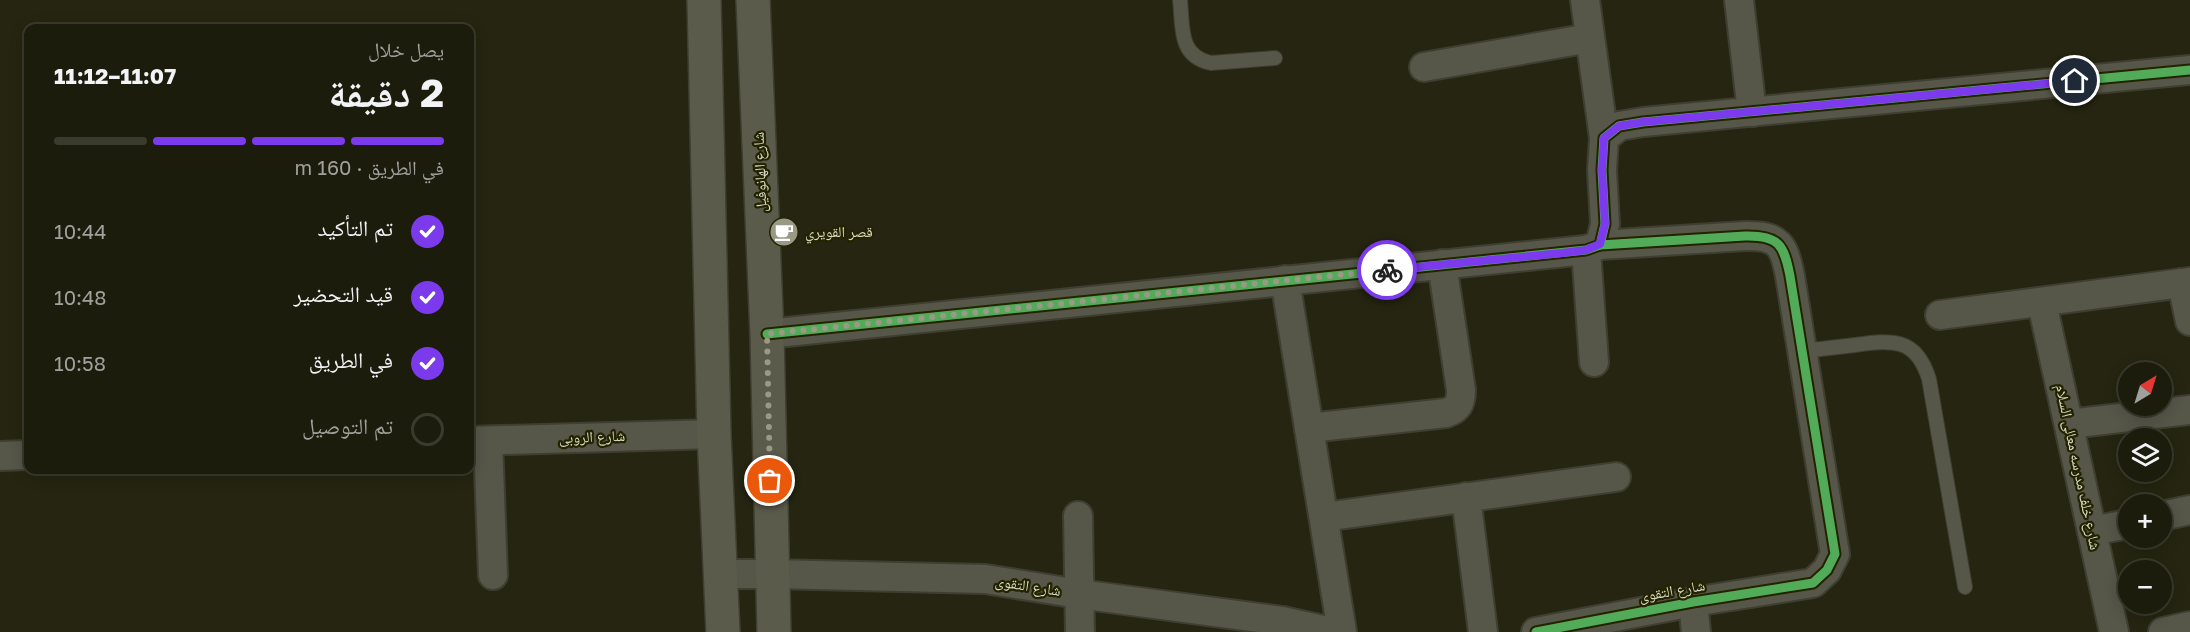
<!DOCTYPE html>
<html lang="ar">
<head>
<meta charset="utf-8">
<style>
  :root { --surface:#1c1c0d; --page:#29291b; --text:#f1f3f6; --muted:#a0a19d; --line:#3a3a2e; --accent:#7c3aed }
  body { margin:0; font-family:"Golos Text","Noto Naskh Arabic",sans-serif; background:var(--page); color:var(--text); direction:rtl; height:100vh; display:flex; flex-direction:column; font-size:22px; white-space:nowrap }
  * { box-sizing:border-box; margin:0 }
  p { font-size:20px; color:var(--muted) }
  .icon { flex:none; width:33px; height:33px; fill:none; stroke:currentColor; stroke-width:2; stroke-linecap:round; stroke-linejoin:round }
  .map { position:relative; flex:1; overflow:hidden; direction:ltr }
  .panel { position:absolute; left:24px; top:24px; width:450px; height:450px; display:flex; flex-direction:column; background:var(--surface); border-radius:12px; box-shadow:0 3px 15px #0003,0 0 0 2px var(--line); direction:rtl }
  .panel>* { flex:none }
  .needle { width:39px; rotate:38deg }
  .fabs { position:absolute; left:2118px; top:362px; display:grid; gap:12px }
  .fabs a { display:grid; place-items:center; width:54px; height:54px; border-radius:50%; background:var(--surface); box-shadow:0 3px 15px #0003,0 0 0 2px var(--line); font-size:30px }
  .pin { position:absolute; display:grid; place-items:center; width:51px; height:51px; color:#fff; margin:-26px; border:3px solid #fff; border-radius:50%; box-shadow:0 2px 6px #0007 }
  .courier { position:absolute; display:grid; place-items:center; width:60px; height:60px; margin:-30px; border:4px solid #7c3aed; border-radius:50%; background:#fff; color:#222; box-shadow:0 2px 8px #0007 }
  .summary em { font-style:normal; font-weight:700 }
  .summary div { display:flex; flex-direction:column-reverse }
  .summary { display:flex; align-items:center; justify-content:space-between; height:102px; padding:0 30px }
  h1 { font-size:39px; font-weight:700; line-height:45px }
  .bar { display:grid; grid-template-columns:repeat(4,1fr); gap:9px 6px; align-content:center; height:72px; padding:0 30px }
  .bar i { height:8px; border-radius:4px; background:var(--line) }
  .bar .selected { background:var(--accent) }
  .bar p { grid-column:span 4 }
  ol { padding:0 30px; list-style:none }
  li { display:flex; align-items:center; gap:18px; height:66px }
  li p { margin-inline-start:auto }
  li .icon { padding:6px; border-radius:50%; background:var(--accent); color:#fff; stroke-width:4 }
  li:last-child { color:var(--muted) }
  li i { width:33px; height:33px; border:3px solid var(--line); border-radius:50% }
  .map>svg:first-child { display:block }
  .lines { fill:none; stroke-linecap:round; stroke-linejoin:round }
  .lane-casing { stroke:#3e3f31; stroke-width:16 }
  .street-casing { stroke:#3e3f31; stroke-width:32 }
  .secondary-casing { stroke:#3e3f31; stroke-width:36 }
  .lane { stroke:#565649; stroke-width:14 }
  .street { stroke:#565649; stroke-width:28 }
  .secondary { stroke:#5b5b4c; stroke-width:33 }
  .cycleway-casing { stroke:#232300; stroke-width:13 }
  .cycleway { stroke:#51ab58; stroke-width:9 }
  .done { stroke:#999a86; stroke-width:6; stroke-dasharray:0 10.8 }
  .route { stroke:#7c3aed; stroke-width:8 }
  .labels { text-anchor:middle; stroke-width:4.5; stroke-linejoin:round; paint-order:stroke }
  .street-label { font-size:15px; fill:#d8d9c5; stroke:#232300 }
  .poi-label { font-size:15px; fill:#d8d9c5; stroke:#232300; text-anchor:start }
</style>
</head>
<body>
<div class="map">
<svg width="2190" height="632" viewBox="0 0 2190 632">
  <rect width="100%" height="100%" fill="#252511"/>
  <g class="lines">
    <g class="lane-casing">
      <g id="lane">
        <path d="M1180 0C1183 27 1178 56 1211 63L1275 58"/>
        <path d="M1803 351C1820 349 1838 347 1855 345 1892 340 1916 337 1929 379L1965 587"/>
      </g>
    </g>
    <g class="street-casing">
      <g id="street">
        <path d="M1585 0 1604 138"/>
        <path d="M1739 0 1752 112"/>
        <path d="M1424 67 1590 38"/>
        <path d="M1586 250 1594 362"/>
        <path d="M1285 280 1342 632"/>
        <path d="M2182 283 2190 321"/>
        <path d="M2042 303 2114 632"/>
        <path d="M1940 315 2190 282"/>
        <path d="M767 334 1586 250 1600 245 1605 224 1602 170 1604 138 1619 126 1643 122 2190 70"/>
        <path d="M2069 424 2190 410"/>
        <path d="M1309 428 1446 413C1458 409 1461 403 1461 390L1442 264"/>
        <path d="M470 441 714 434"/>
        <path d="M488 441 493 575"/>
        <path d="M0 456 28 455"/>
        <path d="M1466 497 1483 632"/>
        <path d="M1078 516 1080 632"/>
        <path d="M2162 516 2190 510"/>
        <path d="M1324 517 1616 477"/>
        <path d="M2092 531 2128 524"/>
        <path d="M721 574H772L985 579 1079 594 1282 621 1332 632"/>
        <path d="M1693 602 1696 632"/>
        <path d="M1536 632 1693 602 1813 583 1827 570 1835 554 1790 276C1784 245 1779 235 1745 236L1600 245"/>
        <path d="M2163 632 2190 626"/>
      </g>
    </g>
    <g class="secondary-casing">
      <g id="secondary">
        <path d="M704 0 714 434 723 632"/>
        <path d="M753 0 767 334 774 632"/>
      </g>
    </g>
    <use href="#lane" class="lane"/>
    <use href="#street" class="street"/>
    <use href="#secondary" class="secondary"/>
    <g class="cycleway-casing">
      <g id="cycleway">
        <path d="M767 334 1586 250 1600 245 1605 224 1602 170 1604 138 1619 126 1643 122 2190 70"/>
        <path d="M1536 632 1693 602 1813 583 1827 570 1835 554 1790 276C1784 245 1779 235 1745 236L1600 245"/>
      </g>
    </g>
    <use href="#cycleway" class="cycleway"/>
  </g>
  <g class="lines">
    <path class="done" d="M770 481 767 334 1387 270"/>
    <path class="route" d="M1387 270 1562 253 1586 250 1600 244 1605 224 1602 170 1604 138 1619 126 1643 122 2075 81"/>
  </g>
  <defs>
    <g id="cafe-disc" transform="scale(1.5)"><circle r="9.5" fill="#999a86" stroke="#232300"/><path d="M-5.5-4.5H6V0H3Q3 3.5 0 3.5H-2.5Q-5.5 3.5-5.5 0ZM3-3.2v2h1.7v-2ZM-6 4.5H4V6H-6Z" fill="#fff"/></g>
  </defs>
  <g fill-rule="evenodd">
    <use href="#cafe-disc" x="784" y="232"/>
  </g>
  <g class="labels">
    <g class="street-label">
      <text transform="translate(760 172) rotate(-92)" y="5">شارع الهانوفيل</text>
      <text transform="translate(592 437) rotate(-2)" y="5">شارع الروبى</text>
      <text transform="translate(2078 467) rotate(78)" y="5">شارع خلف مدرسه معالى السلام</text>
      <text transform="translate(1028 586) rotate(9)" y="5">شارع التقوى</text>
      <text transform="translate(1672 591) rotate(-10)" y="5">شارع التقوى</text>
    </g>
    <g class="poi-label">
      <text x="805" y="237">قصر القويري</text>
    </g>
  </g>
</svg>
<div class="fabs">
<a><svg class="needle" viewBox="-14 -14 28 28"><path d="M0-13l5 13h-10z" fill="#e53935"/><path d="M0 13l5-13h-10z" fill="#a0a19d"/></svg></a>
<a><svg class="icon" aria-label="layers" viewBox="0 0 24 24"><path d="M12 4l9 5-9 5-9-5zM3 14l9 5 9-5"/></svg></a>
<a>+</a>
<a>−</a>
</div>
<div class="pin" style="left:770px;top:481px;background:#ea580c"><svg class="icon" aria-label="bag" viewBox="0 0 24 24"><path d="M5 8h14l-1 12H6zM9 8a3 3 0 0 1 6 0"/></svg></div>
<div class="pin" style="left:2075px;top:81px;background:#1f2937"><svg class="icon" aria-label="home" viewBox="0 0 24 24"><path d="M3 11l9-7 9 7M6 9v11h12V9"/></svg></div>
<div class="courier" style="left:1387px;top:270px"><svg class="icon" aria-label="bike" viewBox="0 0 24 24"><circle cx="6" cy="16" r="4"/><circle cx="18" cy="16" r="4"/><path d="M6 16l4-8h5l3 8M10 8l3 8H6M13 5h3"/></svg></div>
<section class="panel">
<div class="summary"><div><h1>2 دقيقة</h1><p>يصل خلال</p></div><em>11:07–11:12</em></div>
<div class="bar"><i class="selected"></i><i class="selected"></i><i class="selected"></i><i></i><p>في الطريق · 160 m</p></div>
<ol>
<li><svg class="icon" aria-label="check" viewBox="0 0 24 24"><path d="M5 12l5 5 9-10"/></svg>تم التأكيد<p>10:44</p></li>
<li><svg class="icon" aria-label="check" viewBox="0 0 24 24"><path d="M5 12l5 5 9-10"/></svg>قيد التحضير<p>10:48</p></li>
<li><svg class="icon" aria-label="check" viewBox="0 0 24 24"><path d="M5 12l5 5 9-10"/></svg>في الطريق<p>10:58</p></li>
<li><i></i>تم التوصيل</li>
</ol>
</section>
</div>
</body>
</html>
